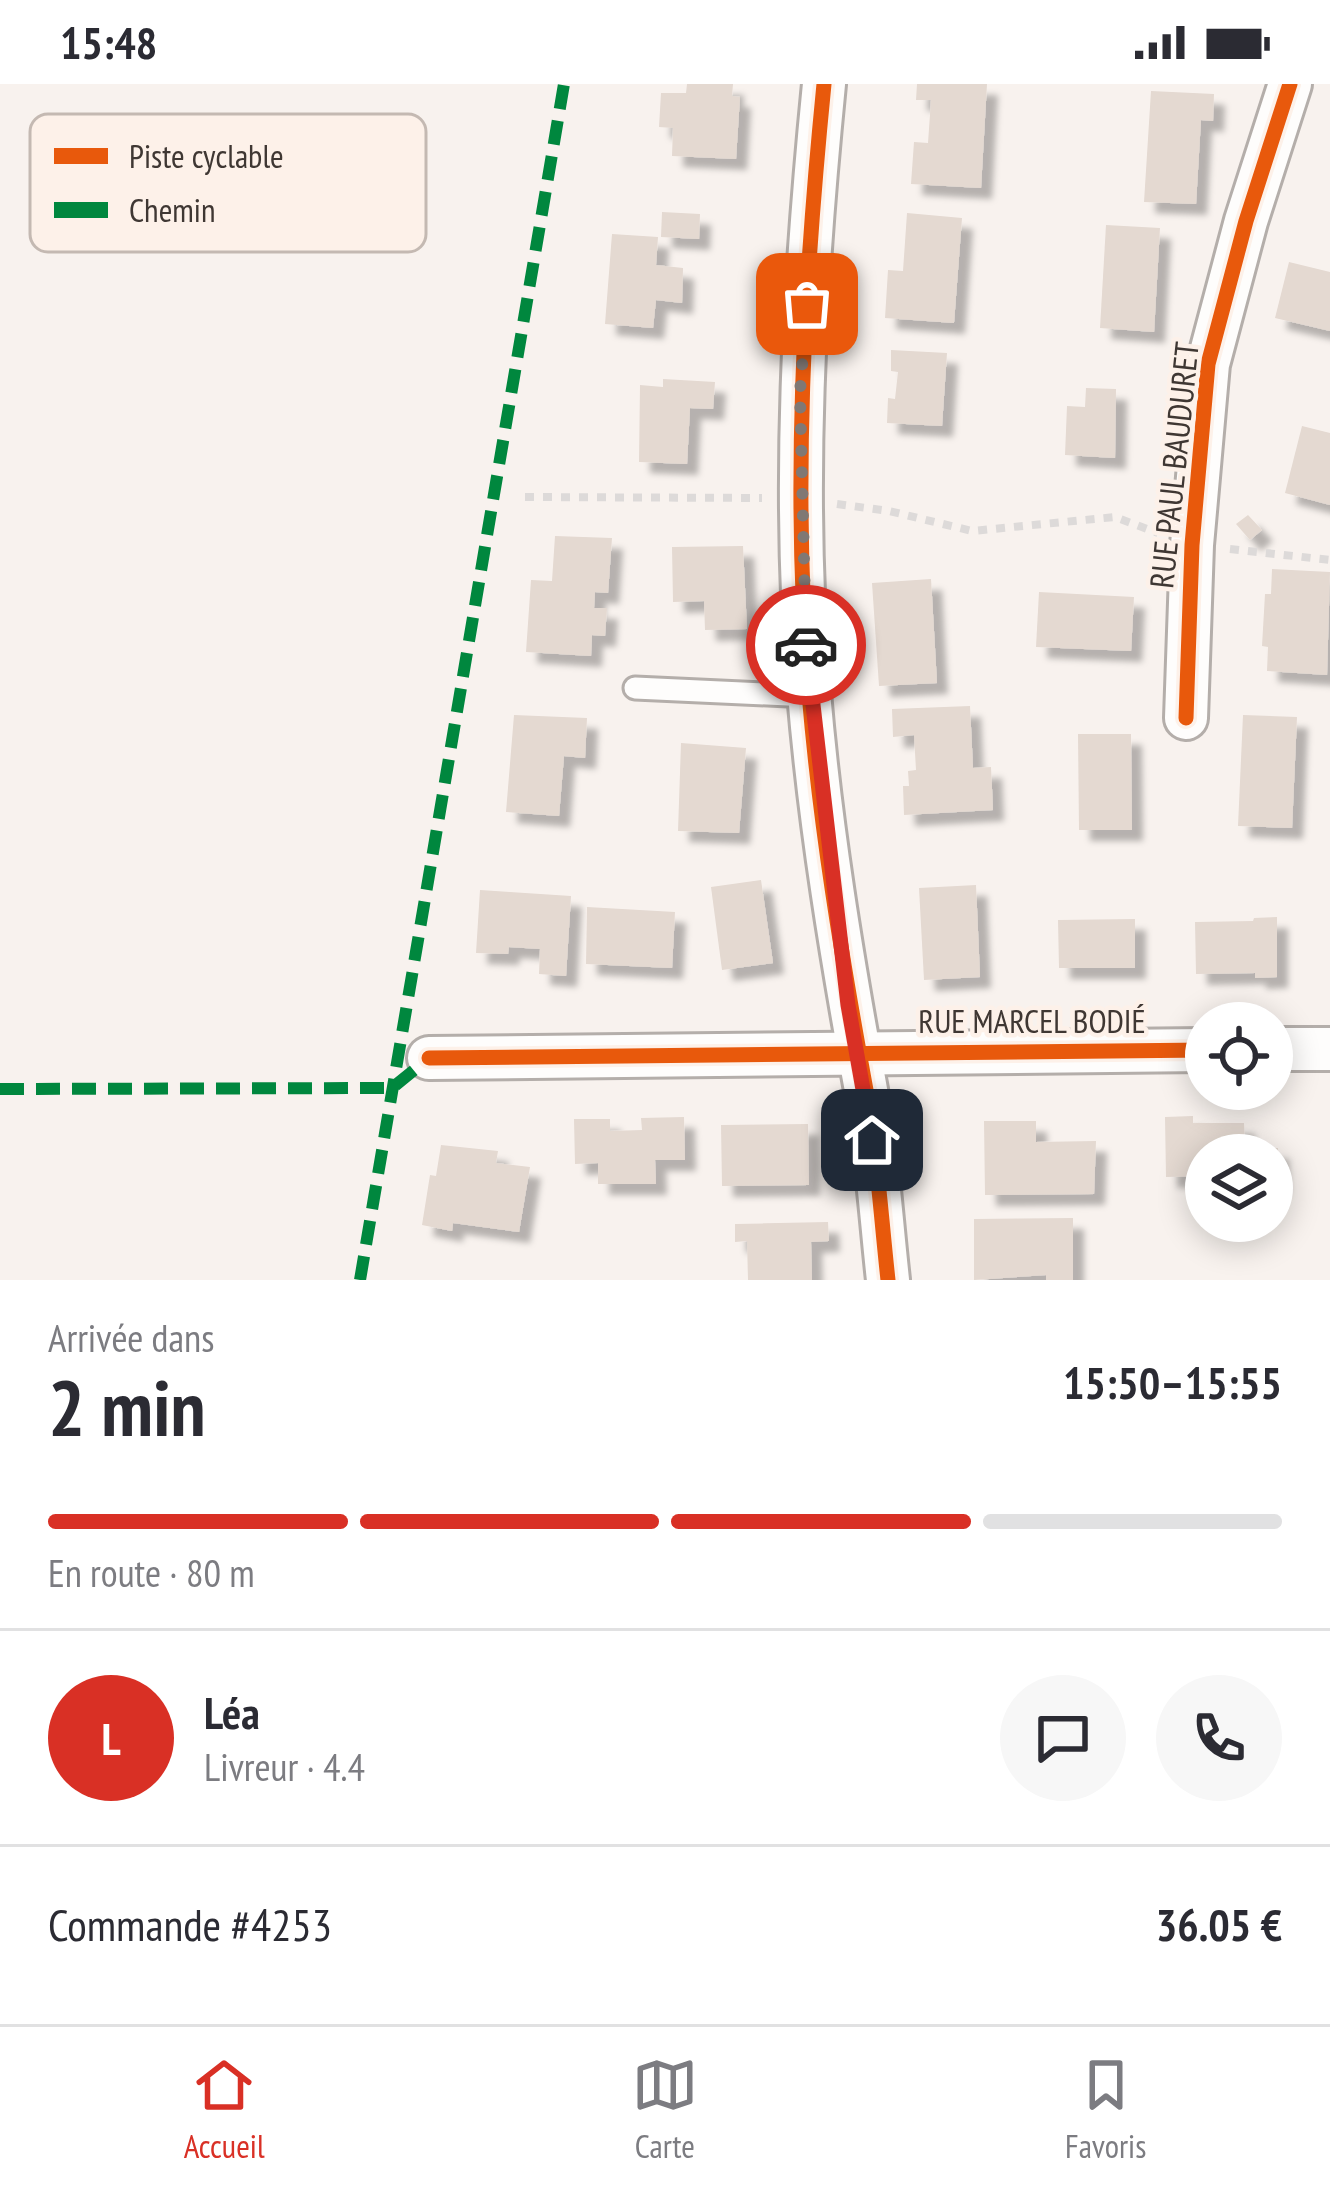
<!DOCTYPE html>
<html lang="fr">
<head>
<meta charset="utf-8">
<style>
  :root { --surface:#fff; --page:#f7f7f7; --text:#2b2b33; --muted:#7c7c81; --line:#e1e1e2; --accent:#d93025 }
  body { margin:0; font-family:"PT Sans Narrow",sans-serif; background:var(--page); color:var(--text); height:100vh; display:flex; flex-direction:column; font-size:45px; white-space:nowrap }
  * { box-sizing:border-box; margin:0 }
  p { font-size:39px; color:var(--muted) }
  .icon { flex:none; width:66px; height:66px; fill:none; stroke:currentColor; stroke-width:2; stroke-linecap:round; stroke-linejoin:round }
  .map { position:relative; height:1196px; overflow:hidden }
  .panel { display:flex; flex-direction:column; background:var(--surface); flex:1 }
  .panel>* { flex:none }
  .buttons { position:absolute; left:1185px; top:918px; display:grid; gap:24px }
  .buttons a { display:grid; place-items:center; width:108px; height:108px; border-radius:50%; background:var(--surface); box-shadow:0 6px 30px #0003; font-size:60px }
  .pin { position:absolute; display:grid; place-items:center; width:102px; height:102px; color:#fff; margin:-51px; border-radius:24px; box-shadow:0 6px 18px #0006 }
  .courier { position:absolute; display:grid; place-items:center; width:120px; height:120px; margin:-60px; border:9px solid #d93025; border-radius:50%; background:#fff; color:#222; box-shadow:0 3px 15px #0007 }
  .overview em { font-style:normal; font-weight:600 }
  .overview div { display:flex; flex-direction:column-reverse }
  .overview { display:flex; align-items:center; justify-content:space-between; height:204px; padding:0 48px }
  h1 { font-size:78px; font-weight:600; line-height:90px }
  .bar { display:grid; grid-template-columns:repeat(4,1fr); gap:18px 12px; align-content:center; height:144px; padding:0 48px }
  .bar i { height:15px; border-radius:9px; background:var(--line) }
  .bar .selected { background:var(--accent) }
  .bar p { grid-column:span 4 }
  .line { display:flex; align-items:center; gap:30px; padding:0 48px; border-top:3px solid var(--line) }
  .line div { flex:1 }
  .round { display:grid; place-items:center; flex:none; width:126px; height:126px; border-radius:63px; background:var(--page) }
  .status { display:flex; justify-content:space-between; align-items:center; height:84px; padding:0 60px; background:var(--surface); direction:ltr }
  .status svg { height:33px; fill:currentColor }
  .menu { display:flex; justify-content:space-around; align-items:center; height:168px; border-top:3px solid var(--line); background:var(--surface); font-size:33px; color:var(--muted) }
  .menu a { display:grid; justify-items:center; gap:6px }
  .menu .selected { color:var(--accent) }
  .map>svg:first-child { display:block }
  .building { fill:#e4d9d1; filter:url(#shadow) }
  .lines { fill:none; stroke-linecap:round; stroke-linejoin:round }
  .lane-casing { stroke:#b4aeaa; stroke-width:27 }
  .street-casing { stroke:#b4aeaa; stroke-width:48 }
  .path { stroke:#dddad9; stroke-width:8; stroke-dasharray:9 9; stroke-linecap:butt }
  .lane { stroke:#fefdfc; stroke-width:21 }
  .street { stroke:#fefdfc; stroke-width:42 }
  .quiet { stroke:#00873e; stroke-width:12; stroke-dasharray:24 12; stroke-linecap:butt }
  .cycleway-casing { stroke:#fdf1e9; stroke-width:22 }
  .cycleway { stroke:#e8590c; stroke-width:15 }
  .done { stroke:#807874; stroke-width:12; stroke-dasharray:0 21.6 }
  .route { stroke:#d93025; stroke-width:15 }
  .labels { text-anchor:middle; stroke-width:9; stroke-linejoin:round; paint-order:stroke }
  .street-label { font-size:33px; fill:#3f3733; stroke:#fdf1e9 }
  .key { fill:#fdf1e9; stroke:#c4b9b2; stroke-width:3 }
  .key-label { font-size:33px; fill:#3f3733 }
</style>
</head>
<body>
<div class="status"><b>15:48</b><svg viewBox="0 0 49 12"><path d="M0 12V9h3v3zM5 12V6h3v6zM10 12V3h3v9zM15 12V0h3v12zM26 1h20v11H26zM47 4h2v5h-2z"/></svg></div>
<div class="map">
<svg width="1330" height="1196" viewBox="0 0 1330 1196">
  <defs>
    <filter id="shadow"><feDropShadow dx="11" dy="11" stdDeviation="3" flood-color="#0004"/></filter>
  </defs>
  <rect width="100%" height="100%" fill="#f8f2ee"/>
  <g class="building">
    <path d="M687 0H733L732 12 740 13 736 75 672 72 673 44 659 43 661 9H686Z"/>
    <path d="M917 0H987L981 104 911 100 914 58 928 59 931 16H916Z"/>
    <path d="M1151 7 1214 10 1213 37 1201 36 1196 120 1144 118Z"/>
    <path d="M662 128 700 130 699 155 661 153Z"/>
    <path d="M907 129 962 134 954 239 885 234 888 186 903 187Z"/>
    <path d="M1106 141 1160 144 1154 248 1100 244Z"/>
    <path d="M612 150 658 153 656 181 683 184 682 219 656 216 653 244 605 240Z"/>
    <path d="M1289 178 1330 188V247L1275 234Z"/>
    <path d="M891 266 947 269 942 342 887 339 888 314 895 315 898 288 891 287Z"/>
    <path d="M663 295 715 298 713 325 690 324 687 380 639 378 640 301 663 303Z"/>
    <path d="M1086 304 1116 305 1115 374 1065 371 1067 322 1085 323Z"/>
    <path d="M1302 342 1330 349V421L1285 409Z"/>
    <path d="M1248 431 1262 446 1250 456 1236 440Z"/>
    <path d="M555 452 612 454 608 509 595 508 594 524H607L605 552 592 551 591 572 526 568 531 496 552 497Z"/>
    <path d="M743 462 747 545 705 546 704 517 673 518 672 463Z"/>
    <path d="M1272 485 1330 488 1327 591 1267 587 1268 563 1262 562 1265 510H1271Z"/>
    <path d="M931 495 937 599 879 602 872 499Z"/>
    <path d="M1039 508 1134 513 1131 567 1036 563Z"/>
    <path d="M970 622 973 684 991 683 993 726 904 731 903 702H909L908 687 916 686 914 651 893 653 892 625Z"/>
    <path d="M514 631 587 634 585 674 564 672 559 732 506 728Z"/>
    <path d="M1243 631 1297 633 1292 744 1238 742Z"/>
    <path d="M1078 650H1131L1132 746H1079Z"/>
    <path d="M681 659 746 664 739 749 678 747Z"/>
    <path d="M761 796 773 879 722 886 711 803Z"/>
    <path d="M976 801 980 893 924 896 919 804Z"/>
    <path d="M480 806 571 812 566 892 539 890 540 865 509 863 508 870 476 869Z"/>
    <path d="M587 823 675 828 672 884 586 880Z"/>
    <path d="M1277 833V893L1255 894V889L1196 890 1195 838 1253 837 1254 834Z"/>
    <path d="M1135 835V884H1059L1058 836Z"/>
    <path d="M1193 1032V1039H1244L1245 1064H1278L1279 1100H1272V1071H1206V1092L1166 1093 1165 1033Z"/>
    <path d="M684 1033 685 1076H655L656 1100H598V1079L575 1080 574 1035H610V1047L642 1046 641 1034Z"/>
    <path d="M984 1037H1036V1058L1096 1057 1094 1110 985 1111Z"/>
    <path d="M808 1040 809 1101 722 1102 721 1041Z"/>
    <path d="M441 1061 498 1067 496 1079 530 1083 519 1148 453 1139 452 1147 422 1141 430 1091 436 1092Z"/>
    <path d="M1073 1134V1196H1046V1191L974 1196V1135Z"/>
    <path d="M828 1138 829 1157 811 1158 812 1196H748L747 1157 735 1158V1140Z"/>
  </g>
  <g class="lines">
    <g class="lane-casing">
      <path id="lane" d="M635 604 809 612"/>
    </g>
    <g class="street-casing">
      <g id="street">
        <path d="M824 0C804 202 792 406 809 609 820 742 842 875 866 1006 877 1068 881 1133 888 1196"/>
        <path d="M1186 634 1192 461 1208 280 1246 137 1290 0"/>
        <path d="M1272 965H1330"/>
        <path d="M429 974 1206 966"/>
      </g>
    </g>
    <g class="path">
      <path d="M525 413 762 414"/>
      <path d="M837 420 889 427 972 447 1115 433 1158 449"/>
      <path d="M1230 465 1330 476"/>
    </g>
    <use href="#lane" class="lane"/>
    <use href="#street" class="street"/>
    <g class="quiet">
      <path d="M0 1005 392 1004 429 974"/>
      <path d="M360 1196 564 0"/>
    </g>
    <g class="cycleway-casing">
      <g id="cycleway">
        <path d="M824 0C804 202 792 406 809 609 820 742 842 875 866 1006 877 1068 881 1133 888 1196"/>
        <path d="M1186 634 1192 461 1208 280 1246 137 1290 0"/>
        <path d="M429 974 1206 966"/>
      </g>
    </g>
    <use href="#cycleway" class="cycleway"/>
  </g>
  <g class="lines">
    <path class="done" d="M806 561 800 308 807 220"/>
    <path class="route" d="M806 561 848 921 872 1056"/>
  </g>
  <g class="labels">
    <g class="street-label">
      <text transform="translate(1174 381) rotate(-84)" y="12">RUE PAUL BAUDURET</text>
      <text x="1032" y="949">RUE MARCEL BODIÉ</text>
    </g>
  </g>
  <rect x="30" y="30" width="396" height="138" rx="18" class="key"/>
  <rect x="54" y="64" width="54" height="16" fill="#e8590c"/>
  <rect x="54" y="118" width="54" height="16" fill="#00873e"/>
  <g class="key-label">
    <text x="129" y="84">Piste cyclable</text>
    <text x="129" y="138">Chemin</text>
  </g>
</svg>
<div class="buttons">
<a><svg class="icon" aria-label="locate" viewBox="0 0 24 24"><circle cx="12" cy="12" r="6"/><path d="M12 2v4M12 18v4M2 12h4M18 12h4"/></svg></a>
<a><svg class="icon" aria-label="layers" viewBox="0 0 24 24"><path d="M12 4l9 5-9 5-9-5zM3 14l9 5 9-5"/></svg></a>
</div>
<div class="pin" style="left:807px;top:220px;background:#ea580c"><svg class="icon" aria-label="bag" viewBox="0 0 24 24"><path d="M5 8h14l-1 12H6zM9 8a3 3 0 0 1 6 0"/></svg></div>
<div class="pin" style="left:872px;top:1056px;background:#1f2937"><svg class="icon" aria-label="home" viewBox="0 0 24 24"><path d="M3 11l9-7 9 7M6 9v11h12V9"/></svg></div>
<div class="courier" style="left:806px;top:561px"><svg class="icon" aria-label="car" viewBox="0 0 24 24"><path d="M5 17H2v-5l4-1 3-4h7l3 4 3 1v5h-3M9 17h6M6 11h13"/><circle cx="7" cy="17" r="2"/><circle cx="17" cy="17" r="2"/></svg></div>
</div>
<section class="panel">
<div class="overview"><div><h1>2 min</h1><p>Arrivée dans</p></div><em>15:50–15:55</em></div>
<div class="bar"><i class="selected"></i><i class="selected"></i><i class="selected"></i><i></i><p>En route · 80 m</p></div>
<div class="line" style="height:216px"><b class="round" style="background:var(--accent);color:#fff">L</b><div><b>Léa</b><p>Livreur · 4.4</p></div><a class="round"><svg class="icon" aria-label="chat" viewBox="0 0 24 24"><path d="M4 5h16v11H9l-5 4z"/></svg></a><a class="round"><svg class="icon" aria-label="phone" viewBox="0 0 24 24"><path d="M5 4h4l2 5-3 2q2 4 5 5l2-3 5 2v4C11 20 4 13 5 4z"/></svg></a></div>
<div class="line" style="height:156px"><div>Commande #4253</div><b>36.05 €</b></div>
</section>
<nav class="menu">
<a class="selected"><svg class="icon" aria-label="home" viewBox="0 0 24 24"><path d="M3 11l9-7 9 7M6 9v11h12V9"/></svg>Accueil</a>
<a><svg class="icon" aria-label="map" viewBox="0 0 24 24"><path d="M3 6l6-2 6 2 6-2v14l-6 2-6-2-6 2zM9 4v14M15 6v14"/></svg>Carte</a>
<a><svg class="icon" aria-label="saved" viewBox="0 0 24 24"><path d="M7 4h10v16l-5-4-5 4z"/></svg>Favoris</a>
</nav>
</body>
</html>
